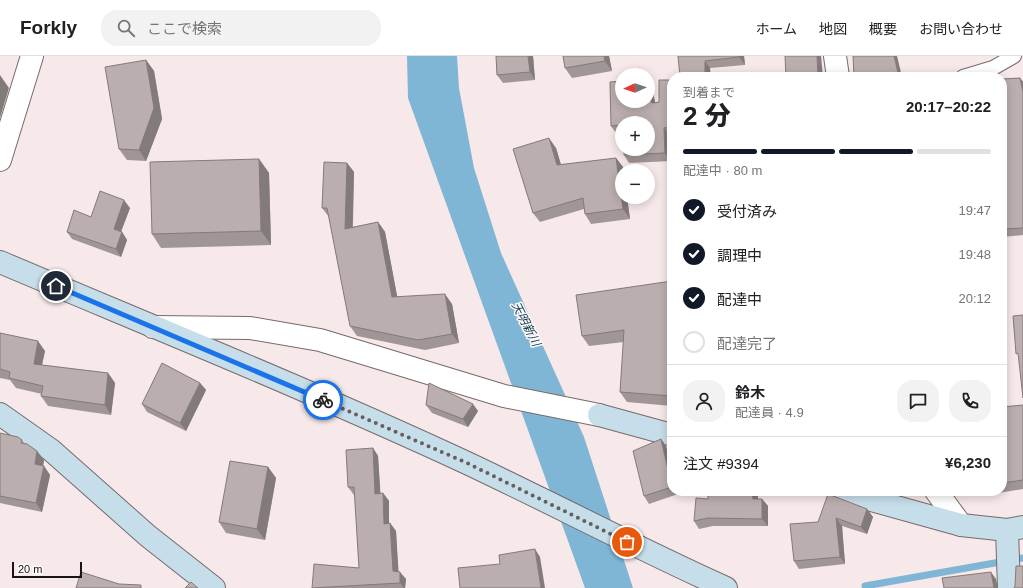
<!DOCTYPE html>
<html lang="ja">
<head>
<meta charset="utf-8">
<style>
  :root { --surface:#fff; --page:#f2f2f2; --text:#202124; --muted:#757577; --line:#e0e0e0; --accent:#111827 }
  body { margin:0; font-family:Arial,"Noto Sans JP",sans-serif; background:var(--page); color:var(--text); height:100vh; display:flex; flex-direction:column; font-size:15px; white-space:nowrap }
  * { box-sizing:border-box; margin:0 }
  p { font-size:13px; color:var(--muted) }
  .icon { flex:none; width:22px; height:22px; fill:none; stroke:currentColor; stroke-width:2; stroke-linecap:round; stroke-linejoin:round }
  .map { position:relative; flex:1; overflow:hidden }
  .panel { position:absolute; left:667px; top:16px; width:340px; height:424px; display:flex; flex-direction:column; background:var(--surface); border-radius:16px; box-shadow:0 2px 10px #0003 }
  .panel>* { flex:none }
  .needle { width:26px; rotate:267deg }
  .buttons { position:absolute; left:615px; top:12px; display:grid; gap:8px }
  .buttons a { display:grid; place-items:center; width:40px; height:40px; border-radius:50%; background:var(--surface); box-shadow:0 2px 10px #0003; font-size:20px }
  .scale { position:absolute; left:12px; bottom:10px; width:70px; box-sizing:border-box; padding-left:4px; border:2px solid #191415; border-top:0; font-size:11px; line-height:14px; white-space:nowrap; color:#191415; -webkit-text-stroke:3px #fef8f8; paint-order:stroke }
  .pin { position:absolute; display:grid; place-items:center; width:34px; height:34px; color:#fff; margin:-17px; border:2px solid #fff; border-radius:50%; box-shadow:0 1px 4px #0007 }
  .courier { position:absolute; display:grid; place-items:center; width:40px; height:40px; margin:-20px; border:3px solid #1a73e8; border-radius:50%; background:#fff; color:#222; box-shadow:0 1px 5px #0007 }
  .overview em { font-style:normal; font-weight:800 }
  .overview div { display:flex; flex-direction:column-reverse }
  .overview { display:flex; align-items:center; justify-content:space-between; height:68px; padding:0 16px }
  h1 { font-size:26px; font-weight:800; line-height:30px }
  .bar { display:grid; grid-template-columns:repeat(4,1fr); gap:6px 4px; align-content:center; height:48px; padding:0 16px }
  .bar i { height:5px; border-radius:3px; background:var(--line) }
  .bar .current { background:var(--accent) }
  .bar p { grid-column:span 4 }
  .line { display:flex; align-items:center; gap:10px; padding:0 16px; border-top:1px solid var(--line) }
  .line div { flex:1 }
  .round { display:grid; place-items:center; flex:none; width:42px; height:42px; border-radius:16px; background:var(--page) }
  ol { padding:0 16px; list-style:none }
  li { display:flex; align-items:center; gap:12px; height:44px }
  li p { margin-inline-start:auto }
  li .icon { padding:4px; border-radius:50%; background:var(--accent); color:#fff; stroke-width:4 }
  li:last-child { color:var(--muted) }
  li i { width:22px; height:22px; border:2px solid var(--line); border-radius:50% }
  header { display:flex; align-items:center; gap:24px; box-sizing:border-box; height:56px; padding:0 20px; background:var(--surface); border-bottom:1px solid var(--line) }
  header strong { font-size:19px }
  nav { display:flex; gap:22px; margin-inline-start:auto; font-size:14px }
  .search { width:280px; height:36px; background:var(--page); display:flex; align-items:center; gap:10px; box-sizing:border-box; padding:0 14px; border-radius:16px; color:var(--muted); font-size:15px }
  .map>svg:first-child { display:block }
  .water { fill:#80b6d5 }
  .lines { fill:none; stroke-linecap:round; stroke-linejoin:round }
  .stream { stroke:#80b6d5; stroke-width:7 }
  .lane-casing { stroke:#776a6b; stroke-width:16 }
  .street-casing { stroke:#776a6b; stroke-width:24 }
  .secondary-casing { stroke:#776a6b; stroke-width:24 }
  .lane { stroke:#fff; stroke-width:14 }
  .street { stroke:#fff; stroke-width:22 }
  .secondary { stroke:#c6deea; stroke-width:22 }
  .wall { fill:#a19696 }
  .shaded-wall { fill:#837a7a }
  .building { fill:#bbaeae; stroke:#837a7a }
  .done { stroke:#675e5f; stroke-width:4; stroke-dasharray:0 7.2 }
  .route { stroke:#1a73e8; stroke-width:5 }
  .labels { text-anchor:middle; stroke-width:3; stroke-linejoin:round; paint-order:stroke }
  .water-label { font-size:12px; font-style:italic; fill:#103d53; stroke:#fef8f8 }
</style>
</head>
<body>
<header>
<strong>Forkly</strong>
<div class="search"><svg class="icon" aria-label="search" viewBox="0 0 24 24"><circle cx="10" cy="10" r="6"/><path d="M15 15l6 6"/></svg>ここで検索</div>
<nav><a>ホーム</a><a>地図</a><a>概要</a><a>お問い合わせ</a></nav>
</header>
<div class="map">
<svg width="1023" height="532" viewBox="0 0 1023 532">
  <rect width="100%" height="100%" fill="#f7e8e9"/>
  <path class="water" d="M407 0H457L459 32 474 112 501 197 584 381 633 532H585L408 42Z"/>
  <g class="lines">
    <path class="stream" d="M865 530 1023 502"/>
    <g class="lane-casing">
      <path id="lane" d="M963 21 993 12 1014 0"/>
    </g>
    <g class="street-casing">
      <g id="street">
        <path d="M835 0 838 21"/>
        <path d="M0 104 32 0"/>
        <path d="M153 271 250 272 320 284 504 340 599 359"/>
        <path d="M936 435 961 469"/>
      </g>
    </g>
    <g class="secondary-casing">
      <g id="secondary">
        <path d="M0 206C156 272 314 336 467 407 554 448 639 493 726 532"/>
        <path d="M0 358 51 394 148 480 214 532"/>
        <path d="M599 359 672 379"/>
        <path d="M839 435 961 469 1007 474 1023 471"/>
        <path d="M1007 474 1009 532"/>
      </g>
    </g>
    <use href="#lane" class="lane"/>
    <use href="#street" class="street"/>
    <use href="#secondary" class="secondary"/>
  </g>
  <g class="wall">
    <path d="M496 0H533L535 24 503 27 497 19Z"/>
    <path d="M609 0 612 15 572 22 565 12Z"/>
    <path d="M678 0H744L745 9 710 12Z"/>
    <path d="M146 4 154 15 162 63 146 105 127 104 119 93Z"/>
    <path d="M1020 22 1023 26V179L1002 181V23Z"/>
    <path d="M672 24V79H669L671 105 629 107 624 99 648 93 622 67V77H616L611 70 648 45V26L652 32 655 47 659 46Z"/>
    <path d="M556 92 561 109 616 102 623 111 630 163 591 168 585 158 584 153 540 166 533 157Z"/>
    <path d="M259 103 269 117 271 189 161 192 152 178Z"/>
    <path d="M347 107 354 116 353 171 378 166 385 176 397 240 452 248 459 287 425 294 357 280 350 270 329 161 322 152Z"/>
    <path d="M130 152 121 175 122 176 127 184 121 201 72 183 67 176 91 161Z"/>
    <path d="M672 225V350L627 346 620 336 624 286 589 290 582 280Z"/>
    <path d="M0 277 45 295 42 309 108 317 115 327 111 359 48 350 41 340 42 338 16 332 10 324 0 322Z"/>
    <path d="M200 327 206 334 186 375 147 356 142 348Z"/>
    <path d="M426 349 478 355 468 371 432 357Z"/>
    <path d="M1023 349V433L980 440 976 435H1002V351Z"/>
    <path d="M0 377 22 384 24 387 37 395 44 404 43 409 50 419 42 456 0 447Z"/>
    <path d="M661 383 666 390 672 415V435H677L678 438 649 448 644 440Z"/>
    <path d="M373 392 378 400 380 437H383L389 445V467H390L396 475 398 516 406 523 405 532H312L359 512 355 439H354L348 431Z"/>
    <path d="M268 411 276 422 265 484 226 477 219 466Z"/>
    <path d="M708 435H758V443H762L768 450V470H713L699 473 694 465 708 443Z"/>
    <path d="M867 453 873 461 867 478 842 470 845 508 799 513 794 505 818 466Z"/>
  </g>
  <g class="shaded-wall">
    <path d="M528 0H533L535 24 530 16Z"/>
    <path d="M604 0H609L612 15 605 5Z"/>
    <path d="M739 0H744L745 9 739 1Z"/>
    <path d="M817 0H821L823 21H818Z"/>
    <path d="M894 0H897L902 21H899Z"/>
    <path d="M146 4 154 15 162 63 146 105 139 94Z"/>
    <path d="M705 5 710 12 711 21H705Z"/>
    <path d="M0 19 9 32 0 62Z"/>
    <path d="M1020 22 1023 26V36Z"/>
    <path d="M648 26 652 32 657 55 652 47 648 29Z"/>
    <path d="M664 72 669 79 671 105 665 97Z"/>
    <path d="M549 82 556 92 564 119 557 109Z"/>
    <path d="M616 102 623 111 624 115H622V141H627L630 163 623 153Z"/>
    <path d="M259 103 269 117 271 189 261 175Z"/>
    <path d="M347 107 354 116 352 183 345 173Z"/>
    <path d="M124 144 130 152 119 181 114 173Z"/>
    <path d="M378 166 385 176 399 250 392 241Z"/>
    <path d="M122 176 127 184 121 201 116 193Z"/>
    <path d="M445 238 452 248 459 287 452 278Z"/>
    <path d="M38 285 45 295 40 317 34 308Z"/>
    <path d="M108 317 115 327 111 359 105 349Z"/>
    <path d="M200 327 206 334 186 375 180 367Z"/>
    <path d="M473 348 478 355 468 371 463 363Z"/>
    <path d="M661 383 666 390 672 415V430Z"/>
    <path d="M373 392 378 400 381 445 375 438Z"/>
    <path d="M37 395 44 404 42 417 35 408Z"/>
    <path d="M44 410 50 419 42 456 36 447Z"/>
    <path d="M268 411 276 422 265 484 257 473Z"/>
    <path d="M752 435H758V451L753 443Z"/>
    <path d="M383 437 389 445V476L384 468Z"/>
    <path d="M762 443 768 450V470L762 463Z"/>
    <path d="M867 453 873 461 867 478 861 471Z"/>
    <path d="M836 462 842 470 845 508 840 501Z"/>
    <path d="M390 467 396 475 399 523 393 515Z"/>
    <path d="M535 493 540 501 545 532H541Z"/>
    <path d="M400 516 406 523 405 532H404L400 527Z"/>
    <path d="M991 516 996 523 998 532H994Z"/>
  </g>
  <g class="building">
    <path d="M496 0H528L530 16 497 19Z"/>
    <path d="M563 0H604L605 5 565 12Z"/>
    <path d="M678 0H739V1L705 5V21H680Z"/>
    <path d="M785 0H817L818 21H786Z"/>
    <path d="M853 0H894L899 21H867V20L854 21Z"/>
    <path d="M146 4 154 52 139 94 119 93 105 11Z"/>
    <path d="M1020 22 1023 36V172L1002 173V23Z"/>
    <path d="M659 24H672V71L664 72 665 97 624 99V93H648V67H622V69L611 70 610 26 622 25V45H648V29L652 47 659 46Z"/>
    <path d="M549 82 557 109 616 102 623 153 585 158 583 142 533 157 513 93Z"/>
    <path d="M259 103 261 175 152 178 150 106Z"/>
    <path d="M324 106 347 107 345 173 378 166 392 241 445 238 452 278 418 284 350 270 327 152H322Z"/>
    <path d="M100 135 124 144 114 173 122 176 116 193 67 176 74 154 91 161Z"/>
    <path d="M672 225V340L620 336 624 274 582 280 576 239Z"/>
    <path d="M1023 259V342L1018 297 1016 298 1013 260Z"/>
    <path d="M0 277 38 285 34 308 108 317 105 349 41 340 43 330 9 322 10 316 0 313Z"/>
    <path d="M162 307 200 327 180 367 142 348Z"/>
    <path d="M429 327 473 348 463 363 426 349Z"/>
    <path d="M1023 349V424L1002 427V351Z"/>
    <path d="M0 377 18 381 22 384 21 387 27 388 37 395 35 408 44 410 36 447 0 440Z"/>
    <path d="M661 383 672 431 644 440 633 395Z"/>
    <path d="M373 392 375 438 383 437 384 468 390 467 393 515 400 516V527L312 532 314 508 359 512 354 431H348L346 394Z"/>
    <path d="M230 405 268 411 257 473 219 466Z"/>
    <path d="M708 435H752L753 443H762V463L708 462 694 465 696 442 708 443Z"/>
    <path d="M828 438 867 453 861 471 836 462 840 501 794 505 790 468 818 466Z"/>
    <path d="M535 493 541 532H460L458 512 500 508 499 499Z"/>
    <path d="M1016 510H1023V532H1014L1015 530Z"/>
    <path d="M81 516 119 528 141 529V532H76Z"/>
    <path d="M991 516 994 532H944L942 522Z"/>
    <path d="M191 526 198 532H185Z"/>
  </g>
  <g class="lines">
    <path class="done" d="M323 344 467 407 627 486"/>
    <path class="route" d="M56 230 323 344"/>
  </g>
  <g class="labels">
    <g class="water-label">
      <text transform="translate(526 268) rotate(63)" y="4">天明新川</text>
    </g>
  </g>
</svg>
<div class="buttons">
<a><svg class="needle" viewBox="-14 -14 28 28"><path d="M0-13l5 13h-10z" fill="#e53935"/><path d="M0 13l5-13h-10z" fill="#757577"/></svg></a>
<a>+</a>
<a>−</a>
</div>
<div class="scale">20 m</div>
<div class="pin" style="left:627px;top:486px;background:#ea580c"><svg class="icon" aria-label="bag" viewBox="0 0 24 24"><path d="M5 8h14l-1 12H6zM9 8a3 3 0 0 1 6 0"/></svg></div>
<div class="pin" style="left:56px;top:230px;background:#1f2937"><svg class="icon" aria-label="home" viewBox="0 0 24 24"><path d="M3 11l9-7 9 7M6 9v11h12V9"/></svg></div>
<div class="courier" style="left:323px;top:344px"><svg class="icon" aria-label="bike" viewBox="0 0 24 24"><circle cx="6" cy="16" r="4"/><circle cx="18" cy="16" r="4"/><path d="M6 16l4-8h5l3 8M10 8l3 8H6M13 5h3"/></svg></div>
<section class="panel">
<div class="overview"><div><h1>2 分</h1><p>到着まで</p></div><em>20:17–20:22</em></div>
<div class="bar"><i class="current"></i><i class="current"></i><i class="current"></i><i></i><p>配達中 · 80 m</p></div>
<ol>
<li><svg class="icon" aria-label="check" viewBox="0 0 24 24"><path d="M5 12l5 5 9-10"/></svg>受付済み<p>19:47</p></li>
<li><svg class="icon" aria-label="check" viewBox="0 0 24 24"><path d="M5 12l5 5 9-10"/></svg>調理中<p>19:48</p></li>
<li><svg class="icon" aria-label="check" viewBox="0 0 24 24"><path d="M5 12l5 5 9-10"/></svg>配達中<p>20:12</p></li>
<li><i></i>配達完了</li>
</ol>
<div class="line" style="height:72px"><a class="round"><svg class="icon" aria-label="person" viewBox="0 0 24 24"><circle cx="12" cy="8" r="4"/><path d="M4 21q1-7 8-7t8 7"/></svg></a><div><b>鈴木</b><p>配達員 · 4.9</p></div><a class="round"><svg class="icon" aria-label="chat" viewBox="0 0 24 24"><path d="M4 5h16v11H9l-5 4z"/></svg></a><a class="round"><svg class="icon" aria-label="phone" viewBox="0 0 24 24"><path d="M5 4h4l2 5-3 2q2 4 5 5l2-3 5 2v4C11 20 4 13 5 4z"/></svg></a></div>
<div class="line" style="height:52px"><div>注文 #9394</div><b>¥6,230</b></div>
</section>
</div>
</body>
</html>
